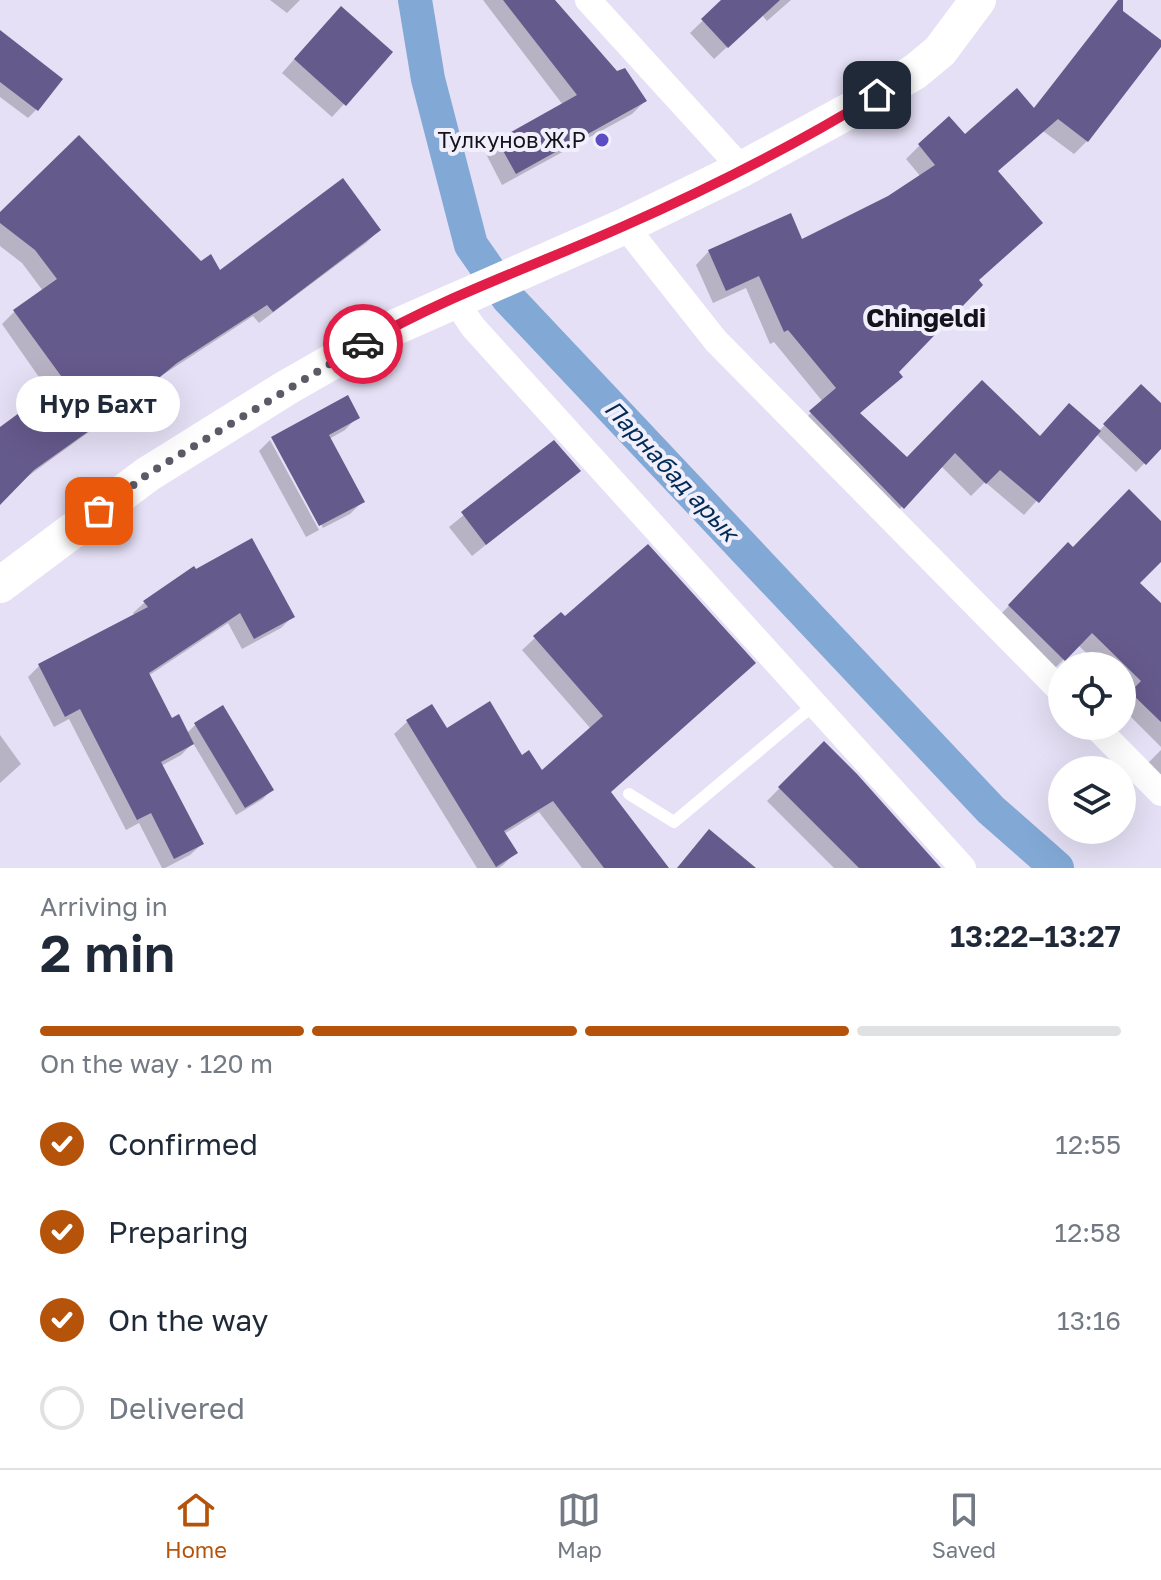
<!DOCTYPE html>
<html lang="en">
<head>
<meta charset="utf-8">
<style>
  :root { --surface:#fff; --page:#f6f6f7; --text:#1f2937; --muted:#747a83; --line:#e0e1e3; --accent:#b45309 }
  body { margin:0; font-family:"Golos Text",sans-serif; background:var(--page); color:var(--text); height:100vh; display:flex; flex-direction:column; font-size:30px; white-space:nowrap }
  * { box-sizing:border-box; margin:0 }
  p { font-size:26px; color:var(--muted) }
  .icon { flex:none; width:44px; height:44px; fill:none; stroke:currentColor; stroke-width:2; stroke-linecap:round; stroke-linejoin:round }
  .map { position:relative; height:868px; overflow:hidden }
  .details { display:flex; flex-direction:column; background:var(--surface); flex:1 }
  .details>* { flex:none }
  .controls { position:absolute; left:1048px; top:652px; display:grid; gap:16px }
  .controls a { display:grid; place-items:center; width:88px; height:88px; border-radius:50%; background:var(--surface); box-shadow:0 8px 32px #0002; font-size:40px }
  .pin { position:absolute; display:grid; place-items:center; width:68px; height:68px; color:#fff; margin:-34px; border-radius:16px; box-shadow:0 4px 12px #0006 }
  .courier { position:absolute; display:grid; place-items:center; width:80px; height:80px; margin:-40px; border:6px solid #e11d48; border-radius:50%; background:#fff; color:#222; box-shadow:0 2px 10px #0007 }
  .bubble { position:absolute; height:56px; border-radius:28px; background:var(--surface); box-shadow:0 8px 32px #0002; font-size:26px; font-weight:600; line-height:56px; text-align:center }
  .headline em { font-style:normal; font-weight:600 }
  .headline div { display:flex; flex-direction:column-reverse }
  .headline { display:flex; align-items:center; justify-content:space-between; height:136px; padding:0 40px }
  h1 { font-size:52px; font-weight:600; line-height:60px }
  .bar { display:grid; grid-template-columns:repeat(4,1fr); gap:12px 8px; align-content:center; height:96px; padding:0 40px }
  .bar i { height:10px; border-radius:6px; background:var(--line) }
  .bar .current { background:var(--accent) }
  .bar p { grid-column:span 4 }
  ol { padding:0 40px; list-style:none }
  li { display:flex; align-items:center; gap:24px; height:88px }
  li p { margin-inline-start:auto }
  li .icon { padding:8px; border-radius:50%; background:var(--accent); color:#fff; stroke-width:4 }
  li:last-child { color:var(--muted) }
  li i { width:44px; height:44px; border:4px solid var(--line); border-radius:50% }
  .tab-bar { display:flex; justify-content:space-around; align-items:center; height:112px; border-top:2px solid var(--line); background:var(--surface); font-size:22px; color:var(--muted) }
  .tab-bar a { display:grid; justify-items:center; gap:4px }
  .tab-bar .current { color:var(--accent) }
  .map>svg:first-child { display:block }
  .shadow { fill:#0003 }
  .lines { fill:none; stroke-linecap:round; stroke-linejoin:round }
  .canal { stroke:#82a8d5; stroke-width:34 }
  .building { fill:#655a8c }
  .service { stroke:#fff; stroke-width:12 }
  .minor { stroke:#fff; stroke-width:26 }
  .secondary { stroke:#fff; stroke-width:36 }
  .done { stroke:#5d5a67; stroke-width:8; stroke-dasharray:0 14.4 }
  .route { stroke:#e11d48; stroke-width:10 }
  .poi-dot { fill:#5b4cc4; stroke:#f2effc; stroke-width:3 }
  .labels { text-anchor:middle; stroke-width:8; stroke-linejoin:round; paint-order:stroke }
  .poi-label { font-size:22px; fill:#14121a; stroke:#f2effc; text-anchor:end }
  .water-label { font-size:24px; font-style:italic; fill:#022b55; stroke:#f2effc }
  .quarter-label { font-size:26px; font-weight:bold; fill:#14121a; stroke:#f2effc }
</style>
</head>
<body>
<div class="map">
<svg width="1161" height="868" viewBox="0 0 1161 868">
  <rect width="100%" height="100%" fill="#e5e0f5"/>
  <g class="shadow">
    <path d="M270 0H300L287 13Z"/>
    <path d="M483 0H553L616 74 645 101 632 114 502 185 486 154 498 141 563 105Z"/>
    <path d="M724 0H791L767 21 762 15 714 59 690 33Z"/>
    <path d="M1115 8 1161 44 1087 141 1074 154 1043 131 996 172 977 281 896 372 900 377 858 415 907 460 1099 431 1141 387 1161 406V446L1136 472 1096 434 1024 515 985 482 971 496 941 466 889 520 797 426 823 402 774 342 770 344 746 288 713 303 696 265 709 251 801 242 889 198 921 177 906 159 920 145 964 136 1033 109Z"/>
    <path d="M328 21 344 104 332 117 282 73Z"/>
    <path d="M0 32 36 110 28 118 0 97Z"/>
    <path d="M0 215 200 263 220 272 379 230 366 243 259 323 253 316 161 376 111 416 20 482 0 502V429L50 393 2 324 15 311 43 291 22 263 0 246Z"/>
    <path d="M357 417 345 430 329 439 363 501 350 514 323 528 275 440H271Z"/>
    <path d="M270 440 319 530 306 537 259 451Z"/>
    <path d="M553 443 578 471 472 556 449 527Z"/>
    <path d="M1161 524V559L1137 583 1161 606V747L1122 708V703L1129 695 1122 688V666H1100L1078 645 1051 672 996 619 1068 545 1072 549Z"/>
    <path d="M648 547 609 793 666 868H582L539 812 504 834 516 852 503 865 499 868H477L394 734 407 722 446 730 521 758 541 773 591 729 522 650 561 614 564 618Z"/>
    <path d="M145 602 292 617 281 628 242 649 228 623 148 676 171 721 187 733 196 724 271 790 263 799 236 815 193 743 181 755 161 766 202 844 190 855 165 868H162L139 823 126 830 69 719 54 727 28 677 39 666 135 616 133 613Z"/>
    <path d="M0 735 21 764 0 783Z"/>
    <path d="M823 744 939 868H834L767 801Z"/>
    <path d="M1161 750V785L1143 768Z"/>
  </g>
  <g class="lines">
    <path class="canal" d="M415 0 428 79 471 245 508 298 991 810 1057 868"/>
  </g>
  <g class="building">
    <path d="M503 0H555L617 71 625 68 647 101 516 174 497 140 577 95Z"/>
    <path d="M721 0H780L728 48 701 19Z"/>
    <path d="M1118 0H1123V11L1161 40V47L1088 142 1058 119 998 171 1043 223 979 280 983 285 899 372 903 377 860 413 907 457 982 380 1040 436 1069 403 1101 431 1039 503 1000 470 986 484 955 453 904 509 809 411 836 388 788 330 784 332 759 276 726 291 708 250 791 213 802 239 888 196 935 165 918 144 949 116 965 134 1017 88 1034 108Z"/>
    <path d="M341 6 393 52 346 106 294 59Z"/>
    <path d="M0 30 63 79 38 111 0 82Z"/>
    <path d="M79 135 201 261 211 254 220 270 343 178 381 230 273 312 267 305 177 363 127 404 34 470 0 505V427L64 380 13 310 57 279 35 250 0 223V212Z"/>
    <path d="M1141 384 1161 403V449L1146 465 1103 424Z"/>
    <path d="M348 395 360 418 329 435 365 502 319 526 271 437Z"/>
    <path d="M554 440 581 471 486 545 461 512Z"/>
    <path d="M1129 489 1161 521V562L1140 583 1161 603V722L1130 692 1141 681 1092 633 1065 661 1008 605 1068 542 1073 547Z"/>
    <path d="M252 538 295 617 254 639 240 613 149 673 172 718 179 714 194 744 161 762 204 844 174 859 151 813 137 820 80 709 65 717 38 664 148 607 143 601 194 566 196 569Z"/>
    <path d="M648 544 756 663 611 792 669 868H604L553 801 504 831 518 853 496 867 406 720 432 704 447 728 490 701 522 755 529 750 542 770 603 716 533 636 561 612 565 616Z"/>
    <path d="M223 705 274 790 245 808 194 723Z"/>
    <path d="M824 741 857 774 941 868H859L778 787Z"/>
    <path d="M709 829 756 868H677Z"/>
  </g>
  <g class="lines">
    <path class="service" d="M629 794 674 822 816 703"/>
    <g class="minor">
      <path d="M588 0 742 169"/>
      <path d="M625 226 716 341 1062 692"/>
      <path d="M454 299 473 327 963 868"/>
      <path d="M1095 726 1161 793"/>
    </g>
    <path class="secondary" d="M0 585 148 474 286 388 382 333 625 226 742 169 858 106 916 71 940 51 978 0"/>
  </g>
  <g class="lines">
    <path class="done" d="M99 511 148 474 363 344"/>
    <path class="route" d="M363 344C445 296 537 265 624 226 710 188 797 144 877 95"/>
  </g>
  <circle class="poi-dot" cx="602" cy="140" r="8"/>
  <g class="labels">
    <g class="poi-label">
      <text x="586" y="148">Тулкунов Ж.Р</text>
    </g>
    <g class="water-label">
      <text transform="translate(671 471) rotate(47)" y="8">Парнабад арык</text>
    </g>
    <g class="quarter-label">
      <text x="926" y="327">Chingeldi</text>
    </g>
  </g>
</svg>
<div class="controls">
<a><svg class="icon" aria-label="locate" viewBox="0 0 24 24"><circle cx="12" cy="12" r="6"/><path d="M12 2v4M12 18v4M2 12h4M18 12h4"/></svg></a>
<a><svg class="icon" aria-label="layers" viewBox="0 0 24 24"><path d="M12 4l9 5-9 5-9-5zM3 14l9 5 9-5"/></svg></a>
</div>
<div class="pin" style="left:99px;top:511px;background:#ea580c"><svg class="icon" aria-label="bag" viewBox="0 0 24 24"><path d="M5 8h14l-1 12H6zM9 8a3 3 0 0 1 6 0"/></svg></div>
<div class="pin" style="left:877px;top:95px;background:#1f2937"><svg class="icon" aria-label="home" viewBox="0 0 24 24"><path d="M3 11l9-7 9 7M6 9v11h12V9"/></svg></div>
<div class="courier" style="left:363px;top:344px"><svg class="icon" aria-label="car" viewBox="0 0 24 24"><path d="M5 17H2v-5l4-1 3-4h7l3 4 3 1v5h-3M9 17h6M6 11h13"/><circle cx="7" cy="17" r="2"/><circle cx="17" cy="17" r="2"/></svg></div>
<div class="bubble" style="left:16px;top:376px;width:164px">Нур Бахт</div>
</div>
<section class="details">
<div class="headline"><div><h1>2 min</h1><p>Arriving in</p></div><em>13:22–13:27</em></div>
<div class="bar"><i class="current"></i><i class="current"></i><i class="current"></i><i></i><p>On the way · 120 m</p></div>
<ol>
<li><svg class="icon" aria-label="check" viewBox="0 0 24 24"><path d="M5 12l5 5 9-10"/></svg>Confirmed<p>12:55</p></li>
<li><svg class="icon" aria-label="check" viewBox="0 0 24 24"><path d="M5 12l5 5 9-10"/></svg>Preparing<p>12:58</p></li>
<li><svg class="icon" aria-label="check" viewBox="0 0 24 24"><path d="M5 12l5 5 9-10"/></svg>On the way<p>13:16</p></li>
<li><i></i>Delivered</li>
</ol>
</section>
<nav class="tab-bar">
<a class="current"><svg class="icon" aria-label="home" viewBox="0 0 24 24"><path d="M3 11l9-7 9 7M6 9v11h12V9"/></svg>Home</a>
<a><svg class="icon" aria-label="map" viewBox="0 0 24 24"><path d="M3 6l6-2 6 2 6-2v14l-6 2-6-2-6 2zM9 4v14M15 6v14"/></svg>Map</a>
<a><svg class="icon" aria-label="saved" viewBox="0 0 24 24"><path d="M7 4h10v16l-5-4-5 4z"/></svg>Saved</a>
</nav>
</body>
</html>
